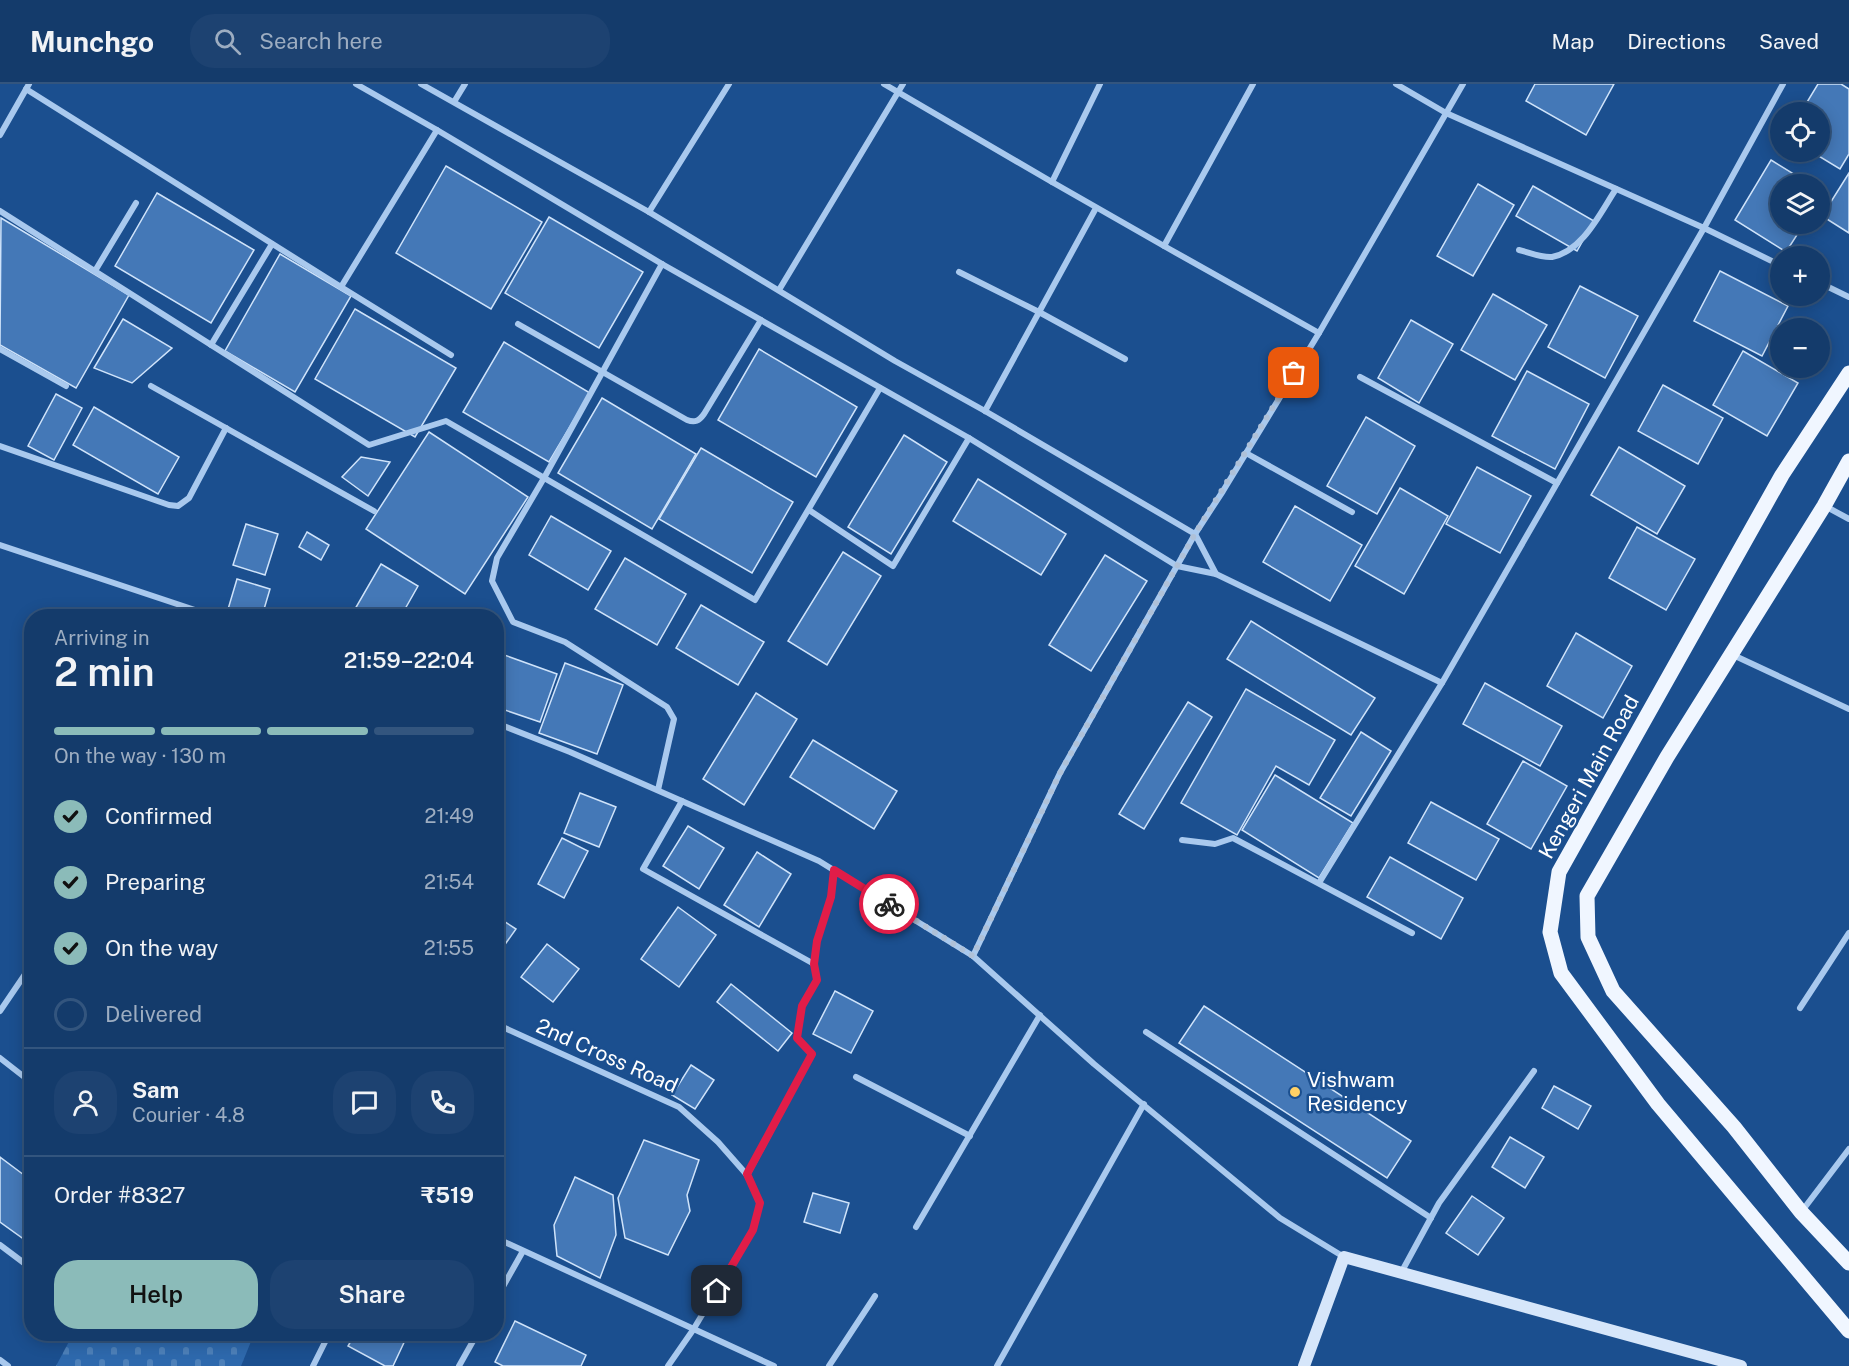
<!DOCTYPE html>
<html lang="en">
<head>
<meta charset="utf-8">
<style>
  :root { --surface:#143b6b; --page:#1d4271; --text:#f1f3f6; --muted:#9dadc1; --line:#33557e; --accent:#8bbbb9 }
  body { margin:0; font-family:"Public Sans",sans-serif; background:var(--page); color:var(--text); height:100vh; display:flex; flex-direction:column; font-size:22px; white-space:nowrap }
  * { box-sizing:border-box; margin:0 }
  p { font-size:20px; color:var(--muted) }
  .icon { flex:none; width:33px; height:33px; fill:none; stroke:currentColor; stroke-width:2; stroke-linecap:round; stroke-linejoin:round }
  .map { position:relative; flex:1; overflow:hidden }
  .drawer { position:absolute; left:24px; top:525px; width:480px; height:732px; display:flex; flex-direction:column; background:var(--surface); border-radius:24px; box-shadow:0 3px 15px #0003,0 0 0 2px var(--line) }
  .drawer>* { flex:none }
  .tools { position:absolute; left:1770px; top:18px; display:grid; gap:12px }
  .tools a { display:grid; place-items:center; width:60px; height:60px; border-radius:50%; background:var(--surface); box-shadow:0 3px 15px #0003,0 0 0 2px var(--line); font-size:30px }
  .pin { position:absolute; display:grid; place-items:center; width:51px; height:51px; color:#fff; margin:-26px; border-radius:12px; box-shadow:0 3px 9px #0006 }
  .courier { position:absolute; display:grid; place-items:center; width:60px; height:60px; margin:-30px; border:4px solid #e11d48; border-radius:50%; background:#fff; color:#222; box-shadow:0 2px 8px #0007 }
  .head em { font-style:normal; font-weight:600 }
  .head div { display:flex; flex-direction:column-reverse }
  .head { display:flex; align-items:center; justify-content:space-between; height:102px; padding:0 30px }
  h1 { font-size:39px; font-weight:600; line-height:45px }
  .bar { display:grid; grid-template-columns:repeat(4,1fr); gap:9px 6px; align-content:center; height:72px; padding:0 30px }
  .bar i { height:8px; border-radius:4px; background:var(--line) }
  .bar .active { background:var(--accent) }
  .bar p { grid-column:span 4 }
  .line { display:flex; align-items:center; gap:15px; padding:0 30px; border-top:2px solid var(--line) }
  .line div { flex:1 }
  .round { display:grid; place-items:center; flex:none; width:63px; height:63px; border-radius:24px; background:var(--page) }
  ol { padding:0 30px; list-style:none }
  li { display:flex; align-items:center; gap:18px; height:66px }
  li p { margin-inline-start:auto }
  li .icon { padding:6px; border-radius:50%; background:var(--accent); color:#111; stroke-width:4 }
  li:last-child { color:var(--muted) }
  li i { width:33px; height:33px; border:3px solid var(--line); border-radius:50% }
  .action { display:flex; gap:12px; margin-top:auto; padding:12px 30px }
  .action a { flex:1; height:69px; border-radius:24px; background:var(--accent); color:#111; font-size:24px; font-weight:600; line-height:69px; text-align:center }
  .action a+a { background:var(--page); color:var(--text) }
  header { display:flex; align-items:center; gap:36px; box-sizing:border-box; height:84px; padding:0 30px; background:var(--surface); border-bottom:2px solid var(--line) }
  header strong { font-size:28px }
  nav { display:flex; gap:33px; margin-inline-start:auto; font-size:21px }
  .search { width:420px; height:54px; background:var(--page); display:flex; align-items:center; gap:15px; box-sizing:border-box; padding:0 21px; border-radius:24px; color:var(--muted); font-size:22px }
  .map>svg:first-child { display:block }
  .cemetery { fill:url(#cemetery-stones) }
  .building { fill:#4478b7; stroke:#cfe3fa; stroke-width:1.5 }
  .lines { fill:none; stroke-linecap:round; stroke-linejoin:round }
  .street { stroke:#a9c9ee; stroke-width:6 }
  .secondary { stroke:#d6e6fa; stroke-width:12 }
  .primary { stroke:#f0f6ff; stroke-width:15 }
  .done { stroke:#afc1d8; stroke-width:6; stroke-dasharray:0 10.8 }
  .route { stroke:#e11d48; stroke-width:8 }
  .poi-dot { fill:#ffd166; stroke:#1b4f8f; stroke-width:2 }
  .labels { text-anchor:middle; stroke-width:5; stroke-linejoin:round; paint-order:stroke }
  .street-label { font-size:21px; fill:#fff; stroke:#1b4f8f }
  .poi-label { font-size:21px; fill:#fff; stroke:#1b4f8f; text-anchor:start }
</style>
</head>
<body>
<header>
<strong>Munchgo</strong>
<div class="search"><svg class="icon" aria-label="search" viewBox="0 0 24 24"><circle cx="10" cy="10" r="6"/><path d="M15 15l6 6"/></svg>Search here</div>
<nav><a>Map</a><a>Directions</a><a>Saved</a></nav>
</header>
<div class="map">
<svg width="1849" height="1282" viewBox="0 0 1849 1282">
  <defs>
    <pattern id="cemetery-stones" width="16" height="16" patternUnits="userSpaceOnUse" patternTransform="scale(1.5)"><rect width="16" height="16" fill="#2e69ad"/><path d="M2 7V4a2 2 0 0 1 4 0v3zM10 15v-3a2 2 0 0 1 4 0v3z" fill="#4d80b9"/></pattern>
  </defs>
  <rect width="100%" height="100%" fill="#1b4f8f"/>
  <path class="cemetery" d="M73 1250H254L241 1282H56Z"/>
  <g class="building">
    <path d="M1535 0H1614L1586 51 1526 17Z"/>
    <path d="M1818 0H1841L1849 5V70L1840 85 1812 68H1820V28H1801Z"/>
    <path d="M1771 76 1810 100H1780V140H1804L1786 168 1735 136Z"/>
    <path d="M446 82 542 138 491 225 396 169Z"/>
    <path d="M1849 89V149L1822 132Z"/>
    <path d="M1478 100 1514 121 1473 192 1437 172Z"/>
    <path d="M1533 102 1594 137 1577 167 1516 132Z"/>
    <path d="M157 109 254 166 211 239 115 182Z"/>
    <path d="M549 133 643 188 599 264 505 209Z"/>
    <path d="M1 134 129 211 76 304 0 261Z"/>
    <path d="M280 170 351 212 295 308 225 267Z"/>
    <path d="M1720 187 1788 222 1762 272 1694 237Z"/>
    <path d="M1580 202 1638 232 1605 294 1548 263Z"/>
    <path d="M1493 210 1547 241 1515 296 1461 266Z"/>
    <path d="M355 225 456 284 415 353 315 295Z"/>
    <path d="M123 235 172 264 132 299 94 284Z"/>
    <path d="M1411 236 1453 260 1419 319 1378 294Z"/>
    <path d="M504 258 590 309 549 378 463 328Z"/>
    <path d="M759 265 857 323 816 393 718 336Z"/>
    <path d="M1743 267 1798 299 1767 352 1713 321Z"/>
    <path d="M1527 287 1589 320 1555 385 1492 352Z"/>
    <path d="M1663 301 1723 334 1698 380 1638 347Z"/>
    <path d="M56 310 82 324 54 376 28 362Z"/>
    <path d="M602 314 696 370 652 445 558 389Z"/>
    <path d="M94 323 179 373 158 410 73 361Z"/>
    <path d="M1366 333 1415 362 1377 430 1327 402Z"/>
    <path d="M429 348 528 413 465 510 366 445Z"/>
    <path d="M904 351 947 378 891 470 848 443Z"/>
    <path d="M1619 363 1685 402 1657 450 1591 411Z"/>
    <path d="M701 364 793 418 752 489 659 435Z"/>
    <path d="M361 373 390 378 368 412 342 393Z"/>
    <path d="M1477 383 1531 412 1500 469 1446 440Z"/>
    <path d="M978 395 1066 450 1041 491 953 437Z"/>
    <path d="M1400 404 1448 432 1404 510 1355 482Z"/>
    <path d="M1295 422 1362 461 1330 517 1263 478Z"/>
    <path d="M551 432 611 467 588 506 529 471Z"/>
    <path d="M246 440 278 450 265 491 233 481Z"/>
    <path d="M1637 443 1695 475 1666 526 1609 494Z"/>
    <path d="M307 448 329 461 321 476 299 463Z"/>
    <path d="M843 468 881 492 827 581 788 557Z"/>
    <path d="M1105 471 1147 497 1091 587 1049 561Z"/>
    <path d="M625 474 686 510 657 561 595 525Z"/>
    <path d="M381 480 418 502 401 532H367L355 525Z"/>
    <path d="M237 495 270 505 262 532H226Z"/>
    <path d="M701 521 764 558 738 601 676 564Z"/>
    <path d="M1251 537 1375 614 1351 651 1227 575Z"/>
    <path d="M1576 549 1632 582 1603 634 1547 602Z"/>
    <path d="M496 568 557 590 540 638 496 623Z"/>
    <path d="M565 579 623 601 597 670 539 649Z"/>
    <path d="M1485 599 1562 642 1540 682 1463 640Z"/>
    <path d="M1246 605 1335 656 1309 701 1276 682 1237 751 1181 719Z"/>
    <path d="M756 609 797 635 744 721 703 695Z"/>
    <path d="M1188 618 1212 633 1144 745 1119 730Z"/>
    <path d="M1361 648 1391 667 1351 732 1320 714Z"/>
    <path d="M813 656 897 707 874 745 790 693Z"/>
    <path d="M1523 677 1567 702 1531 765 1487 740Z"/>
    <path d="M1275 691 1353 739 1319 794 1242 746Z"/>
    <path d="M580 709 616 723 599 763 564 749Z"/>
    <path d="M1431 718 1499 755 1476 796 1408 759Z"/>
    <path d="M688 742 724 764 699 805 663 782Z"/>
    <path d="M562 754 588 767 564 814 538 800Z"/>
    <path d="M757 768 791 790 759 843 724 821Z"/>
    <path d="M1390 773 1463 814 1441 855 1367 813Z"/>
    <path d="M678 823 716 851 679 903 641 875Z"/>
    <path d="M496 832 516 845 496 873Z"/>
    <path d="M547 860 579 885 553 918 521 893Z"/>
    <path d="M731 900 792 949 778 967 717 918Z"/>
    <path d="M835 907 873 927 851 969 813 950Z"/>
    <path d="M1204 922 1411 1057 1387 1094 1179 959Z"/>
    <path d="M691 981 714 996 695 1025 672 1011Z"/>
    <path d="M1554 1002 1591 1022 1578 1045 1542 1024Z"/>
    <path d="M1510 1053 1544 1073 1525 1104 1492 1083Z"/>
    <path d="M644 1056 699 1076 687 1111 690 1127 668 1171 625 1154 618 1114Z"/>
    <path d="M0 1073 32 1097V1161L0 1138Z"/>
    <path d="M575 1093 613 1111 616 1151 600 1194 557 1172 554 1141Z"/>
    <path d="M813 1109 849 1119 840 1149 804 1138Z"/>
    <path d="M1472 1112 1504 1134 1478 1171 1446 1149Z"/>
    <path d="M515 1237 586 1271 581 1282H503L495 1278Z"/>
    <path d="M355 1250H408L393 1282H385L348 1262Z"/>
  </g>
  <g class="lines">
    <g class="street">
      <path d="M356 0 437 46 662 180 969 354 1177 482 1216 490 1442 599"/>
      <path d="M421 0 649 128 895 277 985 327 1195 450 1216 490"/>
      <path d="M884 0 1052 98"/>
      <path d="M1100 0 1052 98 1164 162 1253 0"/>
      <path d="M1396 0 1446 29 1704 144 1783 0"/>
      <path d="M26 5 341 203 437 46"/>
      <path d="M454 18 465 0"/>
      <path d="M0 51 29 0"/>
      <path d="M0 127 369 361 446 337 755 516 880 304"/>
      <path d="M649 128 729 0"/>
      <path d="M1164 162 1319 249"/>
      <path d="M1519 166C1528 168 1542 174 1552 173 1583 167 1600 129 1616 105"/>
      <path d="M95 187 136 119"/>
      <path d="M959 188 1039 228 1125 275"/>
      <path d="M1820 199 1849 213"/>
      <path d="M341 203 451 271"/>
      <path d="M779 206 903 0"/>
      <path d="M518 240 687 336C695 339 699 337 704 330L761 236"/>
      <path d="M211 261 272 160"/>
      <path d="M0 265 66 302"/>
      <path d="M1360 293 1557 399"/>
      <path d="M151 302 374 427"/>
      <path d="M985 327 1096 124"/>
      <path d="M0 362 169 421 178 422 189 414 226 344"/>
      <path d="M1246 369 1352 428"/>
      <path d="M1825 422 1849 435"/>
      <path d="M809 426 893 482 969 354"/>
      <path d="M0 461 213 532"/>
      <path d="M1733 571 1849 625"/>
      <path d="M496 639 570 668 819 777 973 872 1094 980 1280 1134 1344 1173"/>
      <path d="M658 706 674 635 667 623 565 558 513 538 492 497 497 474 544 394 662 180"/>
      <path d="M682 717 643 785 814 880"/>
      <path d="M1182 756 1215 760 1233 754 1412 849"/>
      <path d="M1319 799 1442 599 1704 144 1780 181"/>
      <path d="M973 872 1060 689 1195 450 1223 407 1319 249 1463 0"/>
      <path d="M1800 924 1849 849"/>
      <path d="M0 927 32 880"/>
      <path d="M496 940 679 1023 718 1058 747 1091 760 1119 753 1146 693 1246 668 1282"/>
      <path d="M1146 948 1431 1134"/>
      <path d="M0 974 32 999"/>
      <path d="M856 993 970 1052"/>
      <path d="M747 1091 812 970 797 954 802 922 817 896 814 880 817 857 831 813 834 786"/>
      <path d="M1802 1127 1849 1065"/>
      <path d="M916 1143 1040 931"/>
      <path d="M496 1154 774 1282"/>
      <path d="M0 1161 32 1185"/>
      <path d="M1401 1189 1439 1119 1534 987"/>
      <path d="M496 1215 523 1167"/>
      <path d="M0 1276 8 1282"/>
      <path d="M313 1282 329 1250"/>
      <path d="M459 1282 477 1250"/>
      <path d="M829 1282 875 1212"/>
      <path d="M997 1282 1144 1020"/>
    </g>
    <path class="secondary" d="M1304 1282 1344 1173 1741 1282"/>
    <g class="primary">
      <path d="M1849 289 1782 391 1559 788 1550 848 1561 889 1658 1020 1849 1247"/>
      <path d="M1849 377 1824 422 1667 673 1587 812 1588 853 1613 907 1734 1043 1801 1128 1849 1179"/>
    </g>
  </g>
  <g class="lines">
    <path class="done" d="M889 820 973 872 1060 689 1195 450 1294 289"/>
    <path class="route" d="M717 1207 753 1146 760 1119 747 1090 812 970 797 954 802 922 817 896 814 880 817 857 831 813 834 786 889 820"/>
  </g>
  <circle class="poi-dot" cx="1295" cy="1008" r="6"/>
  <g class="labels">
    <g class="street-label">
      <text transform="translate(1589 693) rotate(-61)" y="7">Kengeri Main Road</text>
      <text transform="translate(607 972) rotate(24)" y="7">2nd Cross Road</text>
    </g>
    <g class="poi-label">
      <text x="1307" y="1003">Vishwam<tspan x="1307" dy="24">Residency</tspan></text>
    </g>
  </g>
</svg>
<div class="tools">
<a><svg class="icon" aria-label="locate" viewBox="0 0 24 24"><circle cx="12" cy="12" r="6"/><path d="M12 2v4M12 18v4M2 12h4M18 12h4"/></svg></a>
<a><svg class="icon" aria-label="layers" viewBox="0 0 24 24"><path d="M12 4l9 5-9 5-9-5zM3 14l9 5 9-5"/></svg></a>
<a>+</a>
<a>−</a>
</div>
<div class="pin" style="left:1294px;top:289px;background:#ea580c"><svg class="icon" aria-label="bag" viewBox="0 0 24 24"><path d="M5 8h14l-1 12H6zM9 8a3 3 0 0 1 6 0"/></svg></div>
<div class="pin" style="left:717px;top:1207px;background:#1f2937"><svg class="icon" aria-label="home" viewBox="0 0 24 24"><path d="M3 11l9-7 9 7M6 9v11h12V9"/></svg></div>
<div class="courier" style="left:889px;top:820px"><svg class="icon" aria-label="bike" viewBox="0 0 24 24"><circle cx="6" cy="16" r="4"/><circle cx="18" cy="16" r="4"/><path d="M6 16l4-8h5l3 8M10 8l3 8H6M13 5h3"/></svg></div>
<section class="drawer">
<div class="head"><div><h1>2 min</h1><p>Arriving in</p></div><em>21:59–22:04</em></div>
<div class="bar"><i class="active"></i><i class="active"></i><i class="active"></i><i></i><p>On the way · 130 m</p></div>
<ol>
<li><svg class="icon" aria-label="check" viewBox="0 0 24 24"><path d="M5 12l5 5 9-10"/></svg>Confirmed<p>21:49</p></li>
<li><svg class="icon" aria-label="check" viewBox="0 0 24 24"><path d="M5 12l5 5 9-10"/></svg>Preparing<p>21:54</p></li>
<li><svg class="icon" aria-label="check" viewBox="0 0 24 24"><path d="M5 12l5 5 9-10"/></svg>On the way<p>21:55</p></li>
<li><i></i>Delivered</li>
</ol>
<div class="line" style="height:108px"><a class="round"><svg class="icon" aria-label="person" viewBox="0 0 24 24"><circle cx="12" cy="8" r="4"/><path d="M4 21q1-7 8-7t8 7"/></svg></a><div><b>Sam</b><p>Courier · 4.8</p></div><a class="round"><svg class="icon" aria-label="chat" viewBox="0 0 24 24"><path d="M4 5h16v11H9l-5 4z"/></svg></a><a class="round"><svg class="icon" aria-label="phone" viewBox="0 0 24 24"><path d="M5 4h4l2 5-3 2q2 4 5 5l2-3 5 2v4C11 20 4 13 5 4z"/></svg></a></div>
<div class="line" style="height:78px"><div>Order #8327</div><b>₹519</b></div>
<div class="action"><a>Help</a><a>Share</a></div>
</section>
</div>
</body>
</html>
